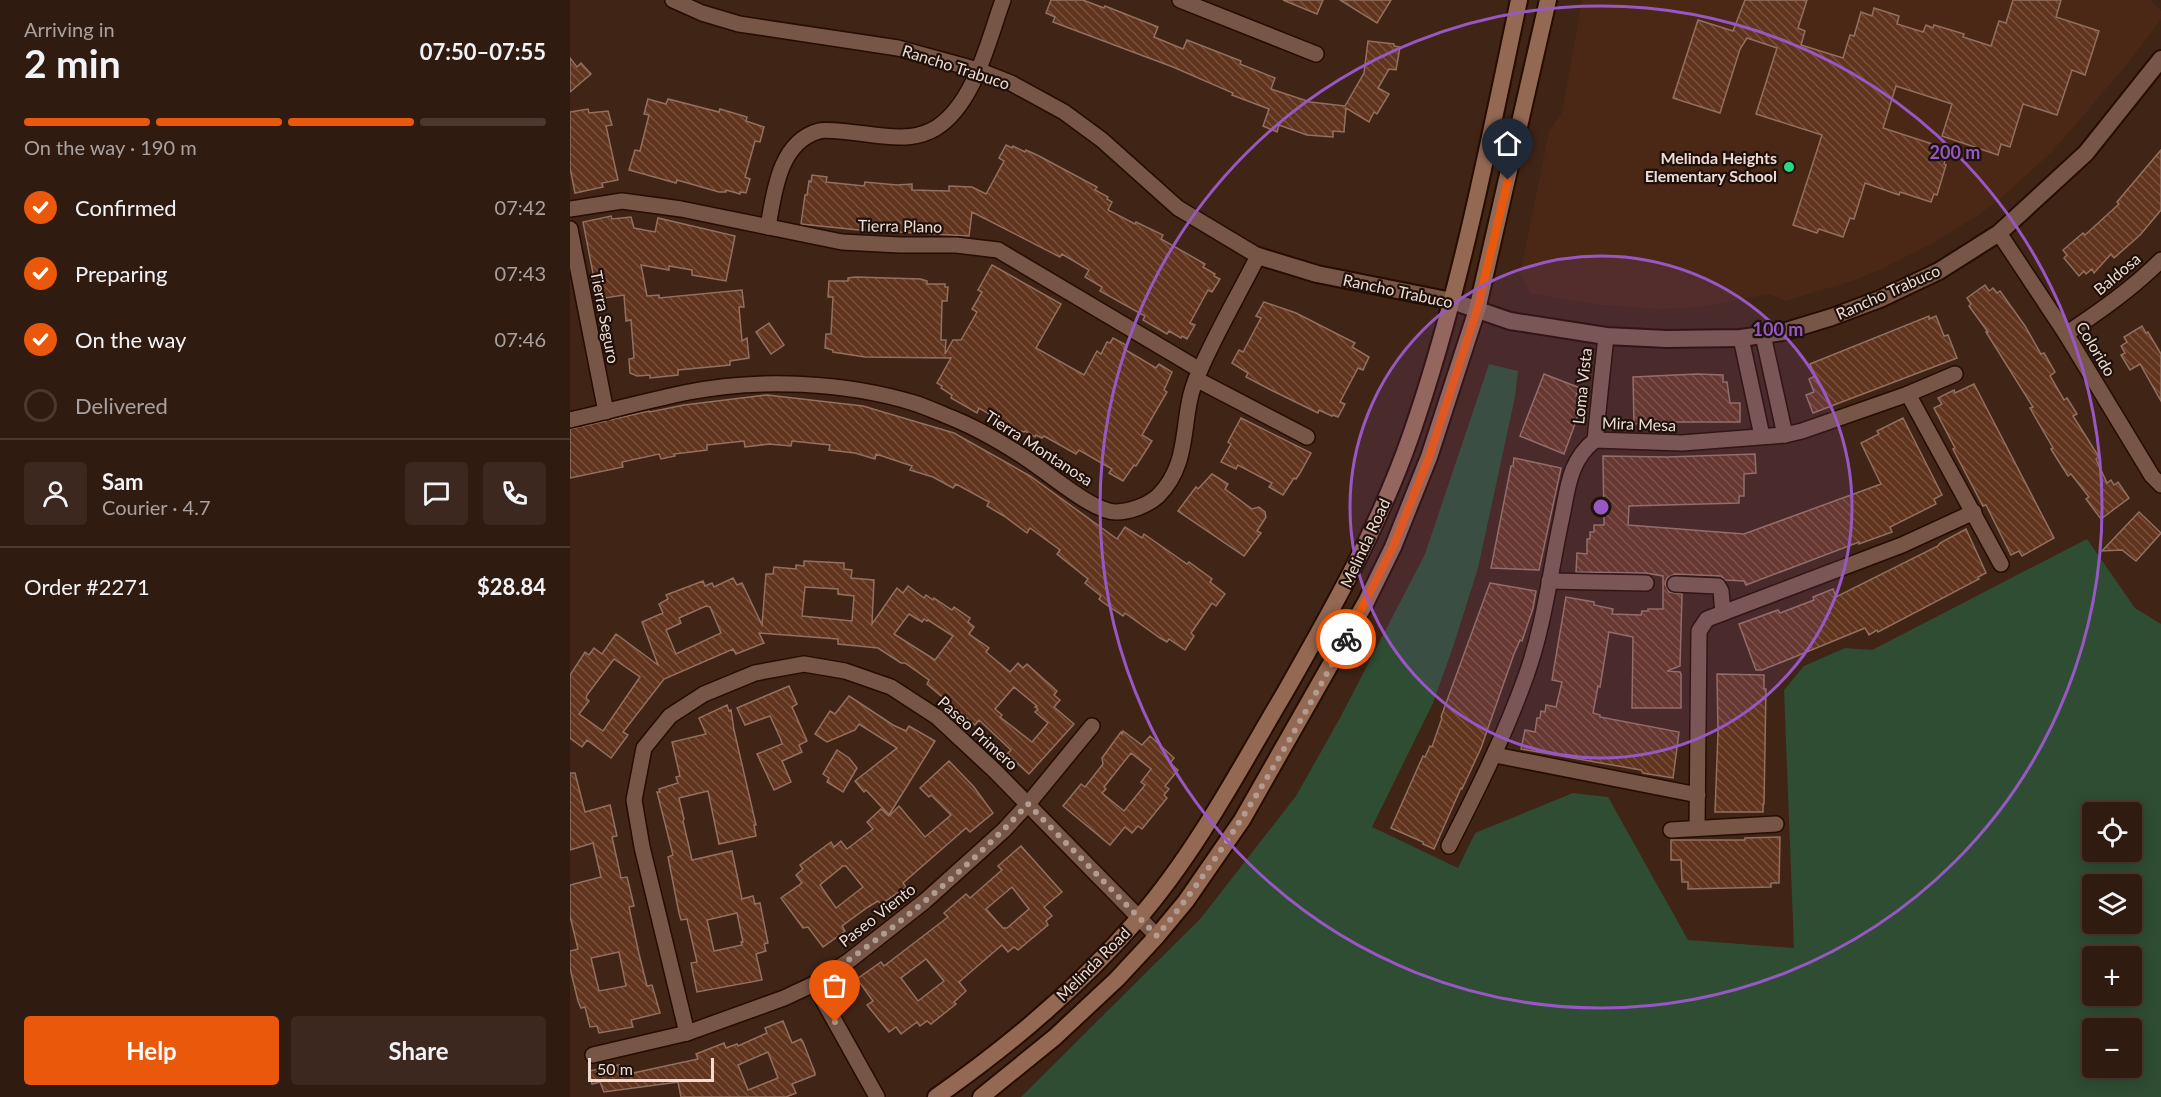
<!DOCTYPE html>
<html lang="en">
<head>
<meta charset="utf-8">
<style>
  :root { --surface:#301b10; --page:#3c281e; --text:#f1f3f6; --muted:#a8a19f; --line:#4b3930; --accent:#ea580c }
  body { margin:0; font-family:Lato,sans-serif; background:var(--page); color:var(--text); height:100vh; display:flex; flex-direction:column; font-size:22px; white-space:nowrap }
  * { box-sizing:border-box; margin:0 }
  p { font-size:20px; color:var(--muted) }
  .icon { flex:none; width:33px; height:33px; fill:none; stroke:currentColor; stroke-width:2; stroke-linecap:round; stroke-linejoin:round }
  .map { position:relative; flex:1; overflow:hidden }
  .side { display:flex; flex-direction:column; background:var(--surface); width:570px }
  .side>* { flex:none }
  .buttons { position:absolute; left:1512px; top:802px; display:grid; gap:12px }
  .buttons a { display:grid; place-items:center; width:60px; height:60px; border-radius:6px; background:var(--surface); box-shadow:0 3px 15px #0003,0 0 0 2px var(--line); font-size:30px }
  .scale { position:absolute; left:18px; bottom:15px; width:126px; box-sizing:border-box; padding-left:6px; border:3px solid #efdbd2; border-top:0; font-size:16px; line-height:21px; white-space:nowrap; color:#efdbd2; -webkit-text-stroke:4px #1e110b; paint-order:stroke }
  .pin { position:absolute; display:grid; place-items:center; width:51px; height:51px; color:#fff; margin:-62px -26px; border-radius:50% 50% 50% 0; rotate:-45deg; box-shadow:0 0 6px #0007 }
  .pin .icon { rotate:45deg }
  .courier { position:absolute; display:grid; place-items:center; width:60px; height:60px; margin:-30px; border:4px solid #ea580c; border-radius:50%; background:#fff; color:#222; box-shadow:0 2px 8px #0007 }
  .overview em { font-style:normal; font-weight:700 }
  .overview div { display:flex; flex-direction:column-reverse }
  .overview { display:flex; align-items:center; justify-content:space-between; height:102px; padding:0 24px }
  h1 { font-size:39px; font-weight:700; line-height:45px }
  .bar { display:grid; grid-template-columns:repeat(4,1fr); gap:9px 6px; align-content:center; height:72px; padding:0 24px }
  .bar i { height:8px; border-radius:4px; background:var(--line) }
  .bar .current { background:var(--accent) }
  .bar p { grid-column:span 4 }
  .line { display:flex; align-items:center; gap:15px; padding:0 24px; border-top:2px solid var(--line) }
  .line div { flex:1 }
  .round { display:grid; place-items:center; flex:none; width:63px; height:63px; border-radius:6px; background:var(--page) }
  ol { padding:0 24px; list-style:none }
  li { display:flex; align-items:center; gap:18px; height:66px }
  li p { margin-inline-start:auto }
  li .icon { padding:6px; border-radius:50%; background:var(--accent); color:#fff; stroke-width:4 }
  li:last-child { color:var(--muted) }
  li i { width:33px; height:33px; border:3px solid var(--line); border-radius:50% }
  .action { display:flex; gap:12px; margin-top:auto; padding:12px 24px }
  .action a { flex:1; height:69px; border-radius:6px; background:var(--accent); color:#fff; font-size:24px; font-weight:700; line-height:69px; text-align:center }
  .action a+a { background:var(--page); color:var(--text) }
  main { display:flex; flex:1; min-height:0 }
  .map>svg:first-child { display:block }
  .built { fill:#4b2716 }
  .grass { fill:#2e4d33; fill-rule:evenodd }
  .building { fill:url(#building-back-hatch); stroke:#927060; stroke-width:1.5; fill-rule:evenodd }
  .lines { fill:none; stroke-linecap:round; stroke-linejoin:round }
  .minor-casing { stroke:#260c01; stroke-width:18 }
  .tertiary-casing { stroke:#260c01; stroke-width:20 }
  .secondary-casing { stroke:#260c01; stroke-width:20 }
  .minor { stroke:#775647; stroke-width:15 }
  .tertiary { stroke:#775647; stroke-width:16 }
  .secondary { stroke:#936953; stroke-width:16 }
  .done { stroke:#b29b90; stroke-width:6; stroke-dasharray:0 10.8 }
  .route { stroke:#ea580c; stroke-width:8 }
  .ring { fill:none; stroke:#9858c4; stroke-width:3 }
  .poi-dot { fill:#27d885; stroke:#1e110b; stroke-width:2 }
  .labels { text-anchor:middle; stroke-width:4.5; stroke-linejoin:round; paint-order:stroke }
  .street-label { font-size:16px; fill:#efdbd2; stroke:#1e110b }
  .poi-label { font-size:16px; font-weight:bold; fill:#efdbd2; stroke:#1e110b; text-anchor:end }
  .centre { fill:#9858c4; stroke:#1e110b; stroke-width:3 }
  .ring-label { font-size:18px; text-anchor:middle; font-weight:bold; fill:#9858c4; stroke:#1e110b; stroke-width:4.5; stroke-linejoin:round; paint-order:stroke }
</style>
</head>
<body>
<main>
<section class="side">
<div class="overview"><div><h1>2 min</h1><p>Arriving in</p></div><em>07:50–07:55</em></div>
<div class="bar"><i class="current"></i><i class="current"></i><i class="current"></i><i></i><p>On the way · 190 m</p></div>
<ol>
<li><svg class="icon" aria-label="check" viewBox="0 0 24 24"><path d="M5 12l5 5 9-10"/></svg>Confirmed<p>07:42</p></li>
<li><svg class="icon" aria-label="check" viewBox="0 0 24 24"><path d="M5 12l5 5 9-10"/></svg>Preparing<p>07:43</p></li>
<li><svg class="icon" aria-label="check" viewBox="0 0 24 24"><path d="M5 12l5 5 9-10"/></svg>On the way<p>07:46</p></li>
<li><i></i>Delivered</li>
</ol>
<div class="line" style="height:108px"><a class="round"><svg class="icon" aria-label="person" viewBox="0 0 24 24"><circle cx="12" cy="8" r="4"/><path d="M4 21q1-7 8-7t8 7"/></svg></a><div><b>Sam</b><p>Courier · 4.7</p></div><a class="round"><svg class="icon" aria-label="chat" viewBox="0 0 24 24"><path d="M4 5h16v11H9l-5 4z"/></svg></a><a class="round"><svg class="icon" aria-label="phone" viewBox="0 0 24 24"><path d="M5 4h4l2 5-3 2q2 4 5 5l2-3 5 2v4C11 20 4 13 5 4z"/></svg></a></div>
<div class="line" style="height:78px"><div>Order #2271</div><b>$28.84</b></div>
<div class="action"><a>Help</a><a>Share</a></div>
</section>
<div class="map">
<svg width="1591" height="1097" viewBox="0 0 1591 1097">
  <defs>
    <pattern id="building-back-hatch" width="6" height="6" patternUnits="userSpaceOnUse" patternTransform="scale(1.5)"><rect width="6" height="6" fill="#61341e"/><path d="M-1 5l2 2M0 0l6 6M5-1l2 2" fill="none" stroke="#78513e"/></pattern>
  </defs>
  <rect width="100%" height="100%" fill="#402416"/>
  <path class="built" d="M1012 0H1580L1591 11V20L1554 68 1481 153 1433 196 1409 215 1363 243 1312 269 1279 282 1216 301 1200 294 1130 307 1091 309 1030 305 961 294 950 274 979 132 992 112Z"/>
  <path class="grass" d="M919 364 948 371 945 397 908 568 884 644 863 703 802 827 888 868 905 833 1003 793 1038 797 1118 940 1224 948 1214 690 1234 666 1275 648 1302 650 1517 539 1565 608 1591 624V1097H451L631 918 726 796 770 718 855 554ZM1522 813H1562V852H1522ZM1522 885H1562V924H1522ZM1522 957H1562V996H1522ZM1522 1029H1562V1068H1522Z"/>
  <g class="building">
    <path d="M481 0H513L534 8 535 6 588 27 584 37 613 49 617 40 671 61 670 64 705 78 701 89 740 102 775 106 794 73 798 41 824 44V46L830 47 826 70 819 69 808 88 819 94 807 114 804 112 799 122 776 108 774 132 763 131V137L737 135 709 125 707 132 693 126 699 109 662 95 663 93 603 67 483 22 485 17 476 13Z"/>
    <path d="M713 0H753L747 14Z"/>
    <path d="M770 0H821L807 23Z"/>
    <path d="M1175 0H1237L1228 28 1235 31 1231 45 1273 58 1280 35 1284 36 1291 12 1302 16 1304 8 1329 16 1327 24 1353 32 1356 25 1363 28 1364 25 1394 34 1393 37 1421 46 1429 21 1436 23 1443 0H1491L1486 17 1529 31 1515 75 1502 70 1487 115 1453 104 1440 147 1431 144 1428 155 1372 136 1382 104 1326 86 1313 128 1378 149 1374 164 1376 165 1367 195 1364 194 1361 202 1330 192 1329 195 1295 183 1284 219 1280 218 1273 237 1249 229 1247 233 1223 225 1252 135 1186 114 1207 48 1177 38 1170 49 1150 113 1103 98 1128 20 1163 31Z"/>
    <path d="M0 58 7 67 11 63 21 74 0 92Z"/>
    <path d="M78 99 96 104 98 99 149 112 150 109 177 117 176 121 194 127 190 142 185 141 175 177 180 179 176 193 170 192V194L156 190V192H149L107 180 106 183 59 170 65 150 70 151 79 115 74 114Z"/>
    <path d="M18 109 19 113 38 111 42 125 36 126 48 180 32 183 33 187 5 193 0 168V112Z"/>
    <path d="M436 145 442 148 443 146 455 152 456 150 469 156 527 187 525 190 538 197 537 199 542 202 538 210 565 224 566 222 593 235 591 239 635 264 633 267 645 274 644 276 650 279 642 292 638 290 620 323 625 325 617 339 612 336 611 338 599 331 597 334 573 320 575 316 530 291 532 287 515 277 519 270 492 254 490 257 402 212 399 236 289 230 231 224 235 195H237L239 181 241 182 242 175 257 177 256 182 294 186 295 182 327 185 342 184V190L379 191V186L402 187 416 194 434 161 429 158Z"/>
    <path d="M1591 150V210L1570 235 1544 258 1541 254 1524 273 1522 269 1516 274 1514 271 1509 276 1494 258 1497 255 1493 250 1513 233 1515 235 1549 204 1547 202Z"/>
    <path d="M41 216 42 219 61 217 64 228 85 232 88 218 165 236 156 281 122 275V270L99 266V270L71 265 77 296 89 295V298L172 290 174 307H169L172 341 177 338 179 358 160 361V365L108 370V375L80 378V375L67 376 60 373 59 359 64 358 61 320 56 321 54 295 28 299 13 222Z"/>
    <path d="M422 265 491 304 466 348 514 375 527 351 531 354 537 342 540 343 543 338 556 345 554 349 586 368 589 364 602 372 594 390 597 392 572 435 582 441 566 466 564 465 553 481 539 473 542 469 509 450 506 454 474 436 472 438 466 435 465 437 455 431 454 432 447 430 409 408 407 413 381 398 382 395 371 388 372 386 367 383 381 358 295 357 263 352V350L255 348 256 334H261L263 297H258L259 281H278V278L286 277 351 279 357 281V284H375V287H378L377 301H372L371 340H376L375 354 383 340H391L407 312 402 309 412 292 408 290Z"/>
    <path d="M1415 285 1419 291 1423 288 1427 293 1430 291 1455 326 1471 354 1474 353 1485 372 1480 376 1494 400 1497 398 1507 414 1503 416 1529 457 1526 459 1537 483 1541 480 1544 485 1548 482 1559 498 1531 519 1516 499 1519 497 1501 474 1498 476 1486 457 1481 449 1483 448 1460 408 1463 407 1416 332H1418L1399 306 1401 304 1397 298Z"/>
    <path d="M694 302 726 313 785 343 782 347 799 357 793 370 788 368 770 402 775 404 768 417 763 415 762 416 749 410 748 413 742 410 701 390 676 377 678 373 662 363 669 350 673 352 691 318 686 316Z"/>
    <path d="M1359 316V319L1366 316 1374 336 1378 335 1387 358 1243 413 1236 395 1244 392 1239 379 1245 376 1240 364Z"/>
    <path d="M199 323 214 345 201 354 186 332Z"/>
    <path d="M1572 326 1576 333 1578 332 1591 354V401L1570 364 1560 370 1551 355 1555 353 1551 346 1557 342 1554 337Z"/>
    <path d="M974 374 1010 388 1006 396 1014 399 994 454 950 436Z"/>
    <path d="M1127 374 1153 375V382H1157L1160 403H1170V422H1096L1064 424 1063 377Z"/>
    <path d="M1404 384 1484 538 1452 556 1449 551 1441 555 1416 505 1413 506 1383 449 1385 448 1364 408 1372 404 1368 398 1384 390 1385 393Z"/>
    <path d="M197 395 293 406 384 433 460 476 547 539 555 527 572 538 574 534 617 564 619 562 642 579 640 582 655 594 646 606 642 603 621 633 624 636 615 650 599 639 597 642 590 638 555 613 553 616 534 603 529 599 531 596 515 583 518 579 487 554 490 550 460 528 457 533 434 516 417 506 419 502 386 484 383 488 363 477 340 470 342 466 306 454 305 459 285 453 259 450 260 445 222 441 221 446 199 444 175 447 174 441 137 445V450L104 454 105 456 91 459 89 454 52 462 53 467 0 478V429L79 411 80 412 114 405Z"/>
    <path d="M671 418 741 453 730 473 726 479 724 478 713 495 699 487 702 483 668 465 666 469 651 462 661 444 658 442Z"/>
    <path d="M1333 418 1372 495 1364 499 1366 504 1320 527 1322 532 1289 544V542L1176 585 1174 581 1155 580 1151 576 1105 574 1097 578 1095 584 1099 592 1112 594 1110 666 1097 671 1110 672 1111 674V708H1062L1063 637 1039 632 1030 687 1028 686 1023 713 1030 715V717L1109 732 1103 778 1073 773 1071 770 951 749 955 730 965 732 967 718H970L971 711 975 712 976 705 986 707 992 682 982 680 996 597 1024 602V605L1043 609 1042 614 1071 615 1072 611H1078V609H1093V576L1076 573 1006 572 1007 553 1017 554V539H1020V532H1024V525H1034L1033 456 1097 457 1185 454 1186 473 1174 474V496H1169V503L1059 506 1058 525 1174 534 1311 484 1291 443 1309 434 1307 431Z"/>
    <path d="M944 458 991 468 969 570 921 568 941 466H943Z"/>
    <path d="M642 474 658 484 655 489 682 509 689 507 695 512 696 517 687 531 691 533 674 556 608 511 626 487 628 489Z"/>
    <path d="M1569 512 1591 533 1566 561 1552 550 1532 551Z"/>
    <path d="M1396 529 1416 573 1408 577 1409 579 1308 632 1307 630 1299 635 1295 628 1217 660 1192 670H1186L1169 624 1208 610 1210 613 1244 600 1243 597 1263 589 1266 597 1368 546 1370 543Z"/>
    <path d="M234 561 274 563V569L282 570 281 578 304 580 302 624 327 588 333 593 338 586 354 598 356 595 363 600 364 598 382 610 384 607 400 618 398 622 404 627 399 634 419 648 416 652 440 672 448 663 453 668 457 664 487 691 484 695 490 700 484 707 504 724 459 774 437 754 441 750 409 720 405 725 357 684 359 680 335 663H331L308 648 268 644V639L189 633 194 643 166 654 163 649 94 679 53 732 58 735 41 758 17 740 12 747 0 738V675L15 652 19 655 24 648 32 654 46 634 88 665 72 622 93 613 89 604 98 599 96 595 133 581 135 586 142 583 144 587 163 578 167 585 172 583 192 625 196 574H203L204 567 226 569V565L234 566ZM235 587 268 589V594L284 596 282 621 232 616ZM136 606 140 607 151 633 106 654 96 630 111 623 109 618ZM339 614 352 622 354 619 357 621 358 620 383 636 365 660 324 634ZM44 659 70 677 33 731 9 714 19 701 16 698 17 695ZM444 687 467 706 465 707 468 709 465 712 478 723 462 742 430 717 432 715 425 709Z"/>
    <path d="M920 583 966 591 963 608 952 641 950 640 944 654 911 748 892 789 891 788 864 849 853 844V842L821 828 853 756 855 757 860 746 862 747 872 718 871 717Z"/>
    <path d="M1147 674 1194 675V689H1196L1194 804H1193V812H1145L1148 733Z"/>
    <path d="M219 686 227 704 222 707 237 741 229 745 232 752 212 761 221 782 204 790 187 754 212 744 211 740 200 716 175 725 167 708Z"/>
    <path d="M279 696 323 725 336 731 339 726 365 741 319 815 296 790 294 792 285 781 327 748 289 724 285 730 257 742 245 734 260 711 265 714Z"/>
    <path d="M157 705 159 711 161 710 164 730 186 825H184L186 836 149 844 138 791 109 798 114 819 113 821 122 860 162 851 172 899 183 896 185 904 190 903 198 943 194 944 196 951 186 954 192 980 127 992 121 963 127 962 117 919 111 920 109 913 98 857 103 855 87 792H90L89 789 108 783 106 777 110 776 102 742 136 734 129 718ZM167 913 173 942H171L172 945 144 951 137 920Z"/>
    <path d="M553 731 572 745 580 736 604 758 600 763 608 770 595 786 599 789 594 795 597 798 572 829 568 826 562 833 555 827 540 845 493 806 511 784 515 787 533 764 532 758 551 732 552 734ZM561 753 581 769 571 782 575 785 554 811 532 793 536 789 534 787Z"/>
    <path d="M267 750 279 758 287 768 273 792 257 782 259 778 253 774Z"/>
    <path d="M379 761 404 787 423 813 400 832 396 828 333 883 336 887 311 904 308 901 298 907 272 926 275 931 253 947 238 927 233 928 211 898 232 883 226 875 233 869 230 865 261 842 264 847 271 841 277 849 303 829 297 822 311 809 319 816 329 806 355 837 381 815 361 795 359 797 350 788ZM273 866H276L293 887 266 908 250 885Z"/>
    <path d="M0 773H5L15 812 40 805 47 836 42 837 51 878 57 877 59 885 64 906 59 907 69 954 77 986 82 985 90 1013 61 1020 63 1027 29 1033 27 1026 20 1027 15 1007 11 1008 8 1001 0 968V951L8 949 0 916V885L31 877 23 843 0 850ZM49 952 56 986 29 991 21 958Z"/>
    <path d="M1210 837 1209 883H1201V887L1118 889V882H1112L1111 860H1101V840H1175V838Z"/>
    <path d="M451 846 492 892 474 907 482 916 476 921 478 925 448 950 444 947 438 952 432 945 389 982 396 991 384 1002 386 1004 361 1024 357 1021 350 1026 347 1022 331 1034 326 1027 319 1032 297 1005 303 1001 287 979 311 962 314 966 378 917 374 913 396 894 400 898 432 870 428 866ZM442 887 459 909 437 928H433L416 909ZM356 959 374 981 348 1001 331 978Z"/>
    <path d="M213 1021 222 1043 231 1039 233 1042 245 1073V1075L222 1084 226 1093 216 1097H111L108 1082 34 1092 30 1082 22 1084 19 1071 49 1065 50 1071 62 1068 63 1073 128 1059 126 1054 154 1043 156 1048 167 1044 168 1046 197 1033 195 1028ZM198 1052 208 1078 178 1090 168 1065Z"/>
  </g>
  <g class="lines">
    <g class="minor-casing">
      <g id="minor">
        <path d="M610 0 746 54"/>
        <path d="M0 209 52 201 111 209 272 242 330 245H386L428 250 630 370"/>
        <path d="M198 227C204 193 209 142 249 131 258 128 301 135 313 136 333 138 349 138 366 128 405 103 418 41 433 0"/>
        <path d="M0 229 36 412"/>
        <path d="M1429 233 1496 334 1582 476 1591 485"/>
        <path d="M1496 334C1530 311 1562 289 1591 260"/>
        <path d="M1193 335 1215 435"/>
        <path d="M1171 338 1192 436"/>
        <path d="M626 379 737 437"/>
        <path d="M1338 394 1431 564"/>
        <path d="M0 420C40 411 79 400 119 392 190 378 275 382 344 403 357 407 369 413 382 418 407 428 431 442 454 457 475 470 522 512 546 512 560 512 578 505 588 496 623 461 609 417 627 377 644 336 668 296 688 256L608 208 532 140 494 112 441 83 408 70 328 48 169 24 132 13 103 0"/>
        <path d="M1025 440 1036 336"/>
        <path d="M979 581 1076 583"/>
        <path d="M1105 584 1148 586 1151 591 1153 613"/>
        <path d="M925 755 1128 795"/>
        <path d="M1127 828 1129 631 1137 619 1332 545 1404 512"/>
        <path d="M1101 830 1206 824"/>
        <path d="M879 846C907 791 935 735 956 676 974 626 980 573 991 521 998 489 998 462 1025 440L1112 443 1215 435 1232 431 1338 394 1385 374"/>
        <path d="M244 984 307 1097"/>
        <path d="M117 1033 72 847 64 800 74 748 100 716 134 694 185 673 234 664 275 671 321 687 367 717 425 771 587 936"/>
        <path d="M23 1055 117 1033 214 998 244 984 280 960 355 901 434 830 458 804 522 726"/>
      </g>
    </g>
    <g class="tertiary-casing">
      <path id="tertiary" d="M688 256 747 274 882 301 940 321 1036 336 1097 339 1171 338 1213 332 1262 317 1310 299 1369 271 1429 233 1516 153 1591 59"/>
    </g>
    <g class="secondary-casing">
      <g id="secondary">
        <path d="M366 1097C439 1046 509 987 568 919 626 852 669 770 714 694 762 610 809 527 841 435 890 294 918 146 949 0"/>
        <path d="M411 1097 485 1037 547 979 587 936 616 901 672 820 796 602 823 547 859 457 907 310 978 0"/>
      </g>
    </g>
    <use href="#minor" class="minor"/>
    <use href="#tertiary" class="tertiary"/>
    <use href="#secondary" class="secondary"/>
  </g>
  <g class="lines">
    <path class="done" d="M265 1022 244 984C321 932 395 872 458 804L587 936C662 845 719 742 776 639"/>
    <path class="route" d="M776 639 823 547 859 457 907 310 938 180"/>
  </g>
  <circle cx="1031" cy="507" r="251" fill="#9858c4" fill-opacity=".12"/>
  <g class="ring">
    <circle cx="1031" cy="507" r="251"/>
    <circle cx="1031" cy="507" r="501"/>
  </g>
  <circle class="poi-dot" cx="1219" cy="167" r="6"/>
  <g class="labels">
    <g class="street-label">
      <text transform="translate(386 67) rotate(18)" y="6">Rancho Trabuco</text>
      <text transform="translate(330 226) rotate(1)" y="6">Tierra Plano</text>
      <text transform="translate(1547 274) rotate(-40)" y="6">Baldosa</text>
      <text transform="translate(828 291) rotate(12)" y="6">Rancho Trabuco</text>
      <text transform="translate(1318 292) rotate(-24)" y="6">Rancho Trabuco</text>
      <text transform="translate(35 317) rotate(79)" y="6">Tierra Seguro</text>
      <text transform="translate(1526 349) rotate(59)" y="6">Colorido</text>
      <text transform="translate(1012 386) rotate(-84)" y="6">Loma Vista</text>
      <text transform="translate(1069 424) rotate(2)" y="6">Mira Mesa</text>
      <text transform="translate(469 448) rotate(33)" y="6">Tierra Montanosa</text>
      <text transform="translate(795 543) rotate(-65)" y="6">Melinda Road</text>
      <text transform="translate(408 733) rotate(42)" y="6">Paseo Primero</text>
      <text transform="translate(307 915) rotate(-38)" y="6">Paseo Viento</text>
      <text transform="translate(523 964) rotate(-45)" y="6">Melinda Road</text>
    </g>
    <g class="poi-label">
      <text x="1207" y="164">Melinda Heights<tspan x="1207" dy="18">Elementary School</tspan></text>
    </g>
  </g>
  <circle cx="1031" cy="507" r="9" class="centre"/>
  <g class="ring-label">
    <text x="1385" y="159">200 m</text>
    <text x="1208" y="336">100 m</text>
  </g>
</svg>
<div class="buttons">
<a><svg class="icon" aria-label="locate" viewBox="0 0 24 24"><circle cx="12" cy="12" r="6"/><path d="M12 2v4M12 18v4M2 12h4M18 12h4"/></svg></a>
<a><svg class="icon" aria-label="layers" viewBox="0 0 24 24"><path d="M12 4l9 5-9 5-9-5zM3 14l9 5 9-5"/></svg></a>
<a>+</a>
<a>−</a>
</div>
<div class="scale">50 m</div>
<div class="pin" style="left:265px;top:1022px;background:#ea580c"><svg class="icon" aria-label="bag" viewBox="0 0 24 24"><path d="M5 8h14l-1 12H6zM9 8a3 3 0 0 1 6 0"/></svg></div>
<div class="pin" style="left:938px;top:180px;background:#1f2937"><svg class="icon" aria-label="home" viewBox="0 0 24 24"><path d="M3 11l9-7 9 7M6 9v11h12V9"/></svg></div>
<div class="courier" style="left:776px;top:639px"><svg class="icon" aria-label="bike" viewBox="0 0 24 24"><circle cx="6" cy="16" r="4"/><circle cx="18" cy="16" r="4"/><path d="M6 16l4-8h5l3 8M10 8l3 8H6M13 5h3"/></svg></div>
</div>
</main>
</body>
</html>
